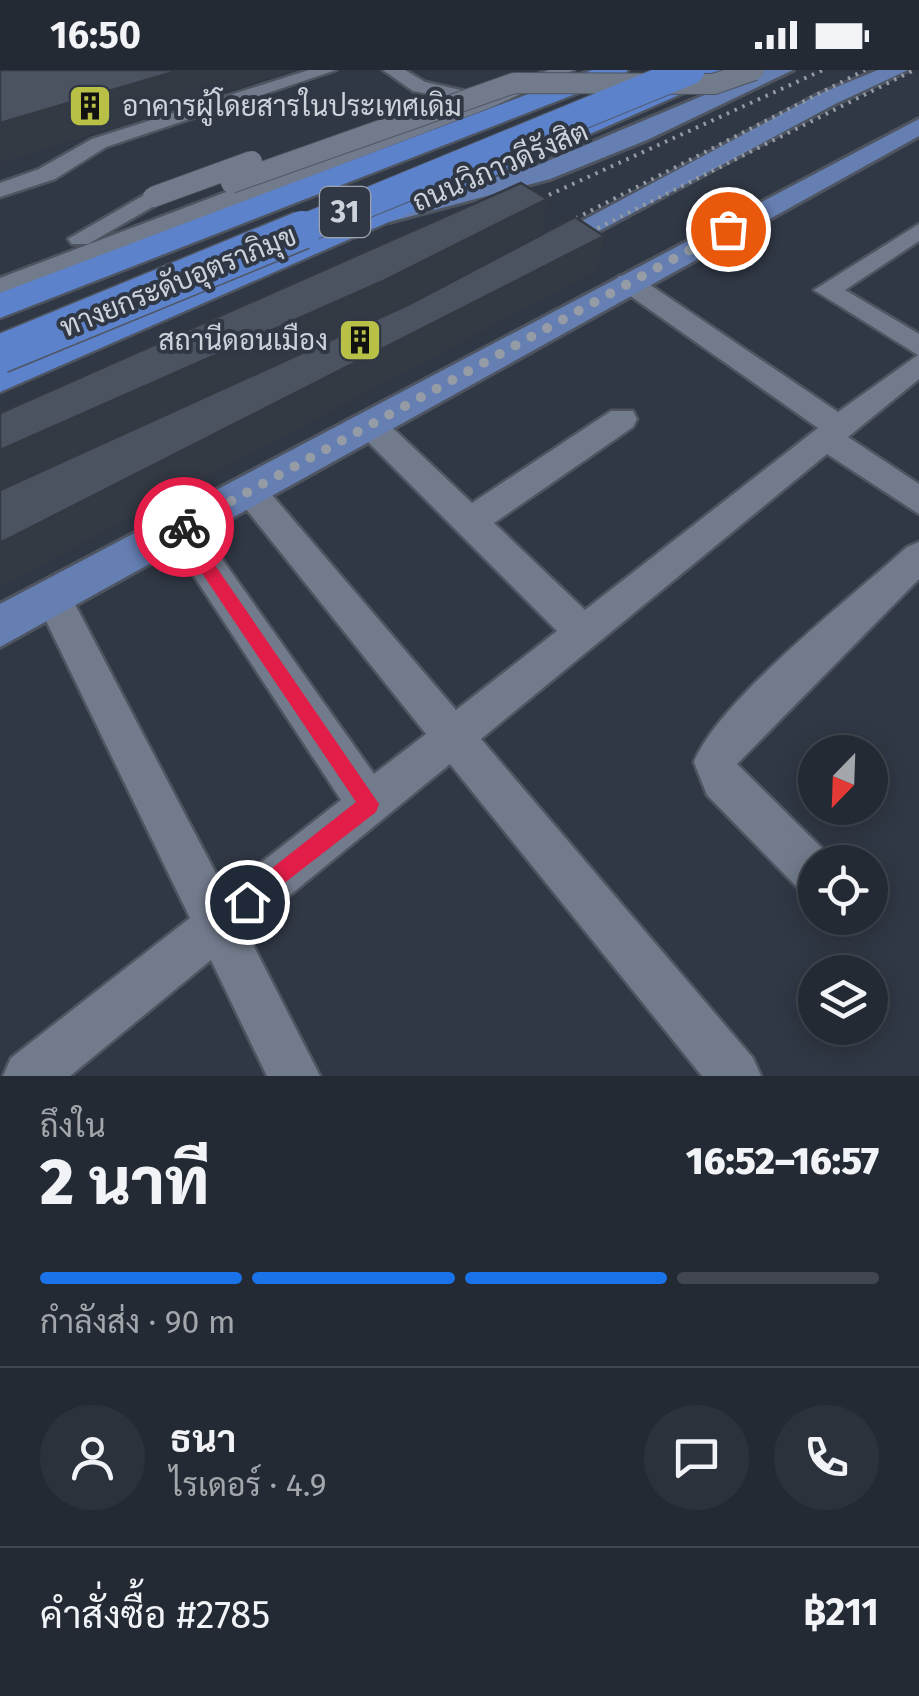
<!DOCTYPE html>
<html lang="th">
<head>
<meta charset="utf-8">
<style>
  :root { --surface:#242a34; --page:#2c323c; --text:#f1f3f6; --muted:#a3a7ac; --line:#41464f; --accent:#1a73e8 }
  body { margin:0; font-family:"Fira Sans",Sarabun,sans-serif; background:var(--page); color:var(--text); height:100vh; display:flex; flex-direction:column; font-size:38px; white-space:nowrap }
  * { box-sizing:border-box; margin:0 }
  p { font-size:32px; color:var(--muted) }
  .icon { flex:none; width:55px; height:55px; fill:none; stroke:currentColor; stroke-width:2; stroke-linecap:round; stroke-linejoin:round }
  .map { position:relative; height:1006px; overflow:hidden }
  .drawer { display:flex; flex-direction:column; background:var(--surface); flex:1 }
  .drawer>* { flex:none }
  .needle { width:65px; rotate:203deg }
  .fabs { position:absolute; left:798px; top:665px; display:grid; gap:20px }
  .fabs a { display:grid; place-items:center; width:90px; height:90px; border-radius:50%; background:var(--surface); box-shadow:0 5px 25px #0003,0 0 0 2px var(--line); font-size:50px }
  .pin { position:absolute; display:grid; place-items:center; width:85px; height:85px; color:#fff; margin:-42px; border:5px solid #fff; border-radius:50%; box-shadow:0 2px 10px #0007 }
  .courier { position:absolute; display:grid; place-items:center; width:100px; height:100px; margin:-50px; border:8px solid #e11d48; border-radius:50%; background:#fff; color:#222; box-shadow:0 2px 12px #0007 }
  .head em { font-style:normal; font-weight:800 }
  .head div { display:flex; flex-direction:column-reverse }
  .head { display:flex; align-items:center; justify-content:space-between; height:170px; padding:0 40px }
  h1 { font-size:65px; font-weight:800; line-height:75px }
  .bar { display:grid; grid-template-columns:repeat(4,1fr); gap:15px 10px; align-content:center; height:120px; padding:0 40px }
  .bar i { height:12px; border-radius:8px; background:var(--line) }
  .bar .current { background:var(--accent) }
  .bar p { grid-column:span 4 }
  .line { display:flex; align-items:center; gap:25px; padding:0 40px; border-top:2px solid var(--line) }
  .line div { flex:1 }
  .round { display:grid; place-items:center; flex:none; width:105px; height:105px; border-radius:52px; background:var(--page) }
  .status { display:flex; justify-content:space-between; align-items:center; height:70px; padding:0 50px; background:var(--surface); direction:ltr }
  .status svg { height:28px; fill:currentColor }
  .map>svg:first-child { display:block }
  .lines { fill:none; stroke-linecap:round; stroke-linejoin:round }
  .minor-casing { stroke:#4e5560; stroke-width:5 }
  .major-casing { stroke:#4e5560; stroke-width:6 }
  .highway-casing { stroke:#4e5560; stroke-width:5 }
  .minor { fill:#727b8b; fill-rule:evenodd }
  .major { fill:#657fb2; fill-rule:evenodd }
  .highway { fill:#5c82cc; fill-rule:evenodd }
  .rail-far1 { stroke:#959ba5; stroke-width:4; stroke-dasharray:2.5 6; stroke-linecap:butt }
  .rail { stroke:#959ba5; stroke-width:6; stroke-dasharray:4 8; stroke-linecap:butt }
  .minor-bridge-casing { stroke:#4e5560; stroke-width:22; stroke-linecap:butt }
  .highway-bridge-far1-casing { stroke:#4e5560; stroke-width:31; stroke-linecap:butt }
  .highway-bridge-casing { stroke:#4e5560; stroke-width:41; stroke-linecap:butt }
  .minor-bridge { stroke:#727b8b; stroke-width:20 }
  .highway-bridge-far1 { stroke:#5c82cc; stroke-width:29 }
  .highway-bridge { stroke:#5c82cc; stroke-width:38 }
  .shaded-wall { fill:#343a44 }
  .building { fill:#4b5361; stroke:#343a44; stroke-width:2.5 }
  .route { fill:#e11d48 }
  .done { stroke:#969ca6; stroke-width:10; stroke-dasharray:0 18 }
  .labels { text-anchor:middle; stroke-width:8; stroke-linejoin:round; paint-order:stroke }
  .far-poi-label { font-size:28px; fill:#cdd2db; stroke:#303845; text-anchor:start }
  .far-street-label { font-size:28px; fill:#cdd2db; stroke:#303845 }
  .shield { fill:#303845; stroke:#9ea4ae; stroke-width:2.5 }
  .shield-label { font-size:30px; font-weight:bold; fill:#cdd2db }
</style>
</head>
<body>
<div class="status"><b>16:50</b><svg viewBox="0 0 49 12"><path d="M0 12V9h3v3zM5 12V6h3v6zM10 12V3h3v9zM15 12V0h3v12zM26 1h20v11H26zM47 4h2v5h-2z"/></svg></div>
<div class="map">
<svg width="919" height="1006" viewBox="0 0 919 1006">
  <rect width="100%" height="100%" fill="#303845"/>
  <g class="lines">
    <g class="minor-casing">
      <g id="minor">
        <path d="M309 0H336L106 77 55 109 0 127V113L39 99 92 69Z"/>
        <path d="M383 0H405L425 12 483 25 549 0H574L492 37 0 225V208L466 31 413 21Z"/>
        <path d="M153 120 164 127 161 132 88 174H72L68 169Z"/>
        <path d="M919 154V171L845 220 919 264V309L848 367 919 414V444L827 384 481 669 753 988 761 1006H702L450 694 246 861 320 1006H267L211 890 70 1006H3L11 988 190 848 36 530 41 519 54 514 67 519 225 821 341 730 169 468 164 458 169 448 181 444 193 448 374 704 426 664 238 429 233 420 238 411 249 407 260 411 456 640 557 561 358 362 354 354 358 346H380L472 433 611 341H633L637 349 633 357 494 453 585 540 818 358 619 218 615 212 619 206H637L838 342 918 285 814 220Z"/>
        <path d="M919 472V509L737 694 831 787 833 792H815V826L799 819 707 725 694 692C720 629 852 527 907 477Z"/>
      </g>
    </g>
    <g class="major-casing">
      <g id="major">
        <path d="M764 0H793L647 70 550 109 389 152 375 144 379 138 531 98Z"/>
        <path d="M878 0H908L835 34 549 188 539 191 524 182 819 24Z"/>
        <path d="M919 49V66L0 577V534Z"/>
      </g>
    </g>
    <g class="highway-casing">
      <g id="highway">
        <path d="M592 0H628L624 5 0 248V223Z"/>
        <path d="M701 0H736L0 322V292Z"/>
      </g>
    </g>
    <use href="#minor" class="minor"/>
    <use href="#major" class="major"/>
    <use href="#highway" class="highway"/>
    <g class="rail-far1">
      <path d="M518 139 823 0"/>
      <path d="M553 160 865 0"/>
      <path d="M590 162 914 0"/>
    </g>
    <path class="rail" d="M572 171 595 160"/>
    <g class="minor-bridge-casing">
      <g id="minor-bridge">
        <path d="M231 113 514 13 714 14 754 0"/>
        <path d="M153 127 252 91"/>
      </g>
    </g>
    <g class="highway-bridge-far1-casing">
      <path id="highway-bridge-far1" d="M296 162 690 0"/>
    </g>
    <g class="highway-bridge-casing">
      <path id="highway-bridge" d="M0 284 302 160"/>
    </g>
    <use href="#minor-bridge" class="minor-bridge"/>
    <use href="#highway-bridge-far1" class="highway-bridge-far1"/>
    <use href="#highway-bridge" class="highway-bridge"/>
  </g>
  <g class="shaded-wall">
    <path d="M180 0H295L0 93V53Z"/>
    <path d="M547 129 543 164 385 247 0 425V380Z"/>
    <path d="M604 166 597 200 0 517V473Z"/>
  </g>
  <g class="building">
    <path d="M0 0H180L0 53Z"/>
    <path d="M521 113 547 129 381 212 0 380V343Z"/>
    <path d="M575 147 604 166 0 473V420L408 235Z"/>
  </g>
  <path class="route" d="M184 450 379 734 376 742 247 842 236 832 239 824 356 732 175 463V454Z"/>
  <g class="lines">
    <path class="done" d="M184 457 728 159"/>
  </g>
  <defs>
    <g id="building-square" transform="scale(2.25)"><rect x="-9" y="-9" width="18" height="18" rx="4" fill="#b9c046" stroke="#303845"/><path d="M-4-6H4V6H1V3H-1V6H-4ZM-2.5-4.3h1.7v1.8h-1.7ZM.8-4.3h1.7v1.8H.8ZM-2.5-1h1.7V.8h-1.7ZM.8-1h1.7V.8H.8Z" fill="#111"/></g>
  </defs>
  <g fill-rule="evenodd">
    <use href="#building-square" x="90" y="36"/>
    <use href="#building-square" x="360" y="270"/>
  </g>
  <g class="labels">
    <g class="far-poi-label">
      <text x="122" y="46">อาคารผู้โดยสารในประเทศเดิม</text>
      <text x="328" y="280" text-anchor="end">สถานีดอนเมือง</text>
    </g>
    <g class="far-street-label">
      <text transform="translate(500 96) rotate(-23)" y="10">ถนนวิภาวดีรังสิต</text>
      <text transform="translate(178 211) rotate(-22)" y="10">ทางยกระดับอุตราภิมุข</text>
    </g>
    <rect class="shield" x="320" y="117" width="50" height="50" rx="8"/>
    <g class="shield-label">
      <text x="345" y="152">31</text>
    </g>
  </g>
</svg>
<div class="fabs">
<a><svg class="needle" viewBox="-14 -14 28 28"><path d="M0-13l5 13h-10z" fill="#e53935"/><path d="M0 13l5-13h-10z" fill="#a3a7ac"/></svg></a>
<a><svg class="icon" aria-label="locate" viewBox="0 0 24 24"><circle cx="12" cy="12" r="6"/><path d="M12 2v4M12 18v4M2 12h4M18 12h4"/></svg></a>
<a><svg class="icon" aria-label="layers" viewBox="0 0 24 24"><path d="M12 4l9 5-9 5-9-5zM3 14l9 5 9-5"/></svg></a>
</div>
<div class="pin" style="left:728px;top:159px;background:#ea580c"><svg class="icon" aria-label="bag" viewBox="0 0 24 24"><path d="M5 8h14l-1 12H6zM9 8a3 3 0 0 1 6 0"/></svg></div>
<div class="pin" style="left:247px;top:832px;background:#1f2937"><svg class="icon" aria-label="home" viewBox="0 0 24 24"><path d="M3 11l9-7 9 7M6 9v11h12V9"/></svg></div>
<div class="courier" style="left:184px;top:457px"><svg class="icon" aria-label="bike" viewBox="0 0 24 24"><circle cx="6" cy="16" r="4"/><circle cx="18" cy="16" r="4"/><path d="M6 16l4-8h5l3 8M10 8l3 8H6M13 5h3"/></svg></div>
</div>
<section class="drawer">
<div class="head"><div><h1>2 นาที</h1><p>ถึงใน</p></div><em>16:52–16:57</em></div>
<div class="bar"><i class="current"></i><i class="current"></i><i class="current"></i><i></i><p>กำลังส่ง · 90 m</p></div>
<div class="line" style="height:180px"><a class="round"><svg class="icon" aria-label="person" viewBox="0 0 24 24"><circle cx="12" cy="8" r="4"/><path d="M4 21q1-7 8-7t8 7"/></svg></a><div><b>ธนา</b><p>ไรเดอร์ · 4.9</p></div><a class="round"><svg class="icon" aria-label="chat" viewBox="0 0 24 24"><path d="M4 5h16v11H9l-5 4z"/></svg></a><a class="round"><svg class="icon" aria-label="phone" viewBox="0 0 24 24"><path d="M5 4h4l2 5-3 2q2 4 5 5l2-3 5 2v4C11 20 4 13 5 4z"/></svg></a></div>
<div class="line" style="height:130px"><div>คำสั่งซื้อ #2785</div><b>฿211</b></div>
</section>
</body>
</html>
